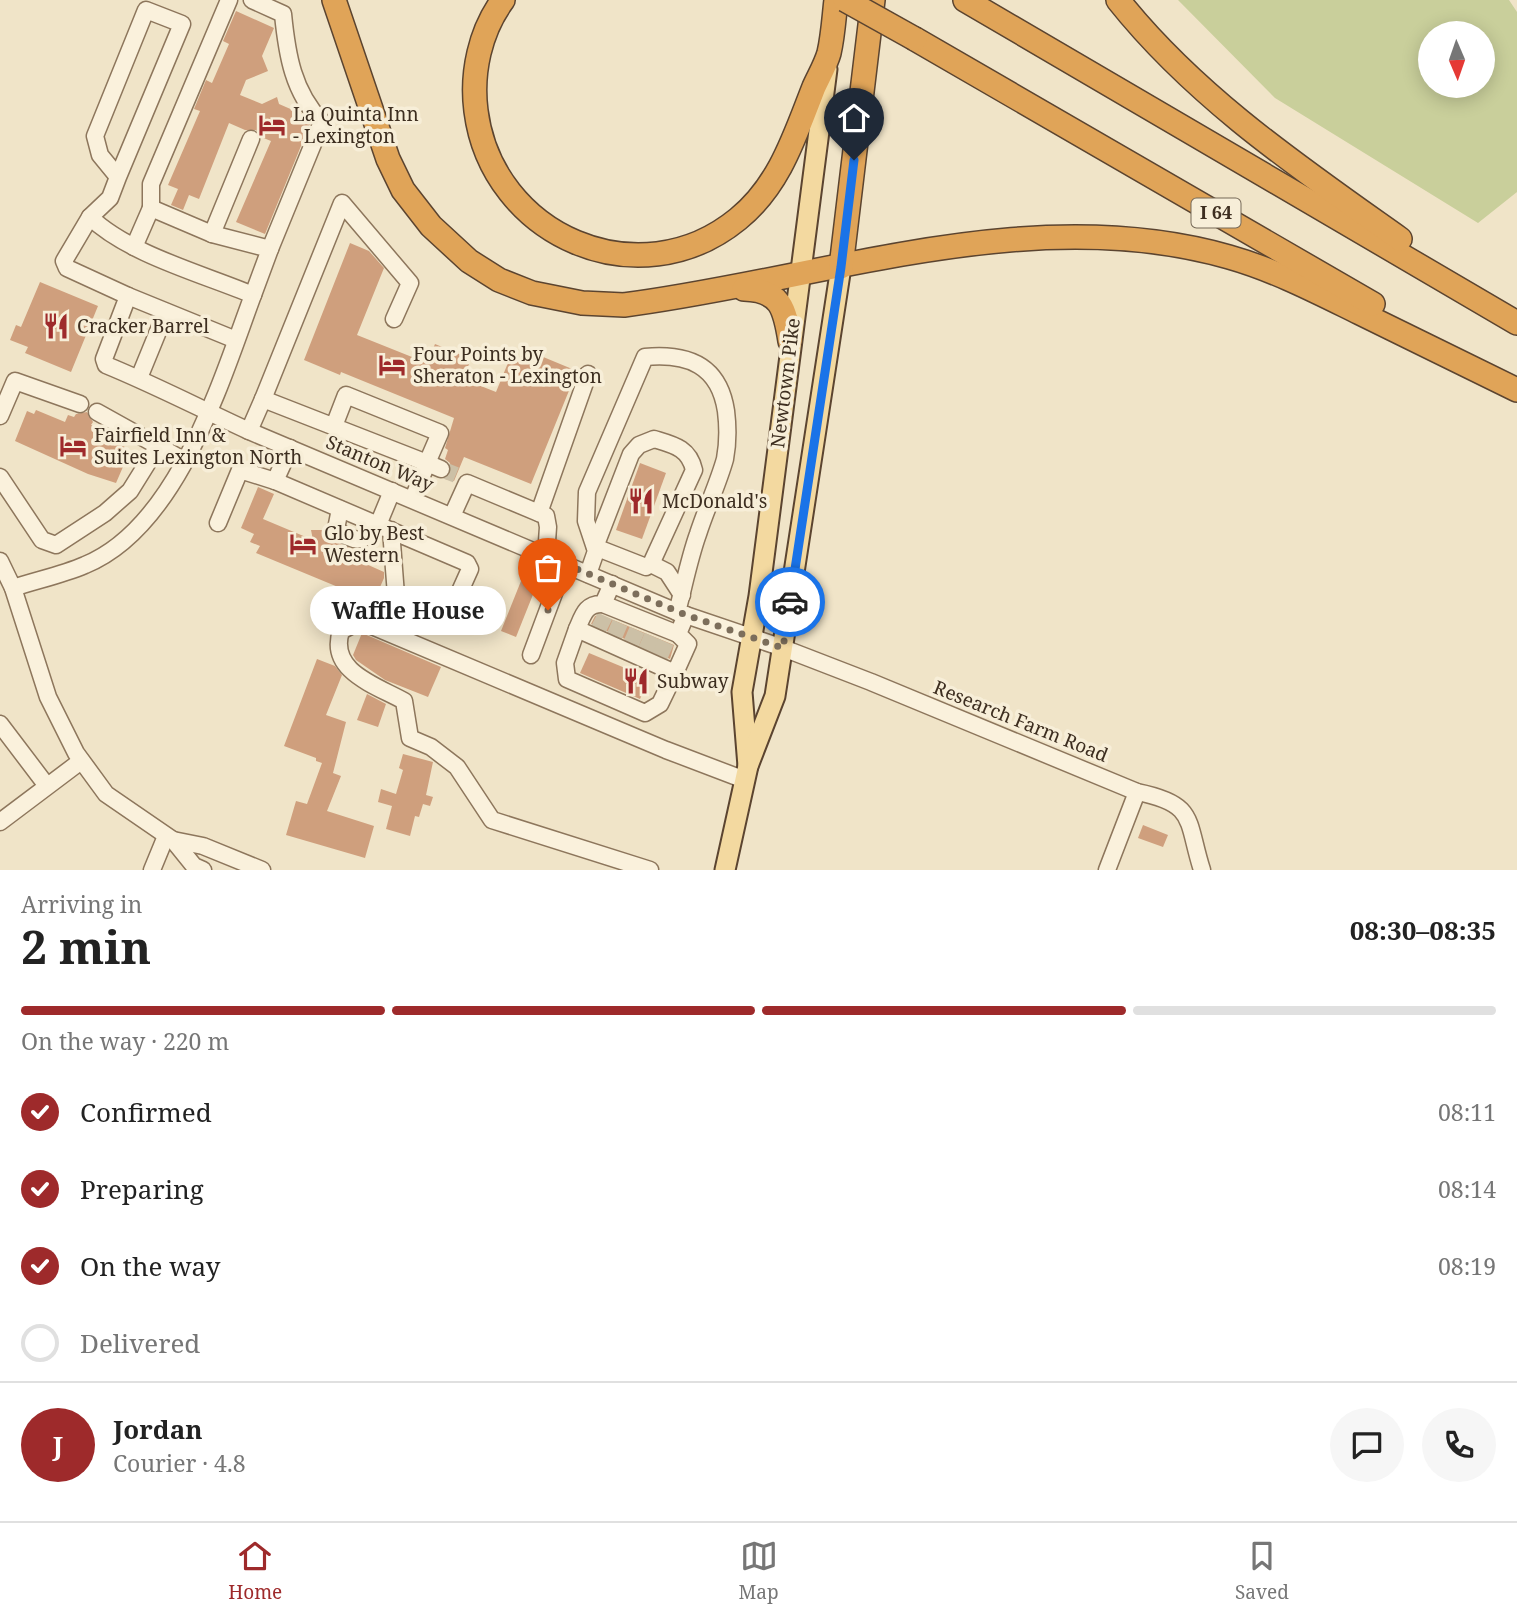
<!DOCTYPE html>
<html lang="en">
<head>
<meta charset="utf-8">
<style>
  :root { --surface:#fff; --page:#f6f6f6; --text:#222; --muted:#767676; --line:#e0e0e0; --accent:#9e2a2b }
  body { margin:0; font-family:"Noto Serif",serif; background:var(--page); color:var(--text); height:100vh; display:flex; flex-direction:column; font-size:26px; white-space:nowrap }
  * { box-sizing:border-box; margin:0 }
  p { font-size:23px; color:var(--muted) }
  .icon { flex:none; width:38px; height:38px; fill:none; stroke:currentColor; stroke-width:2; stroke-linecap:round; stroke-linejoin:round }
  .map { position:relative; height:870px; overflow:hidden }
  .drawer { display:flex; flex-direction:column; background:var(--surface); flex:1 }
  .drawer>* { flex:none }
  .needle { width:46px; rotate:178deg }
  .tools { position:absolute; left:1418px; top:21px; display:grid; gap:14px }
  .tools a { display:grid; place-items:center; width:77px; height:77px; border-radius:50%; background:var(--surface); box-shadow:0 4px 18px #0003; font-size:35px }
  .pin { position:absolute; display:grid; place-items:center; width:60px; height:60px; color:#fff; margin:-72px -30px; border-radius:50% 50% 50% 0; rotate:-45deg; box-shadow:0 0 7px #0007 }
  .pin .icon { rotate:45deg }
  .courier { position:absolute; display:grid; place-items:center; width:70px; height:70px; margin:-35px; border:5px solid #1a73e8; border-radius:50%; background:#fff; color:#222; box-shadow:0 2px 9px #0007 }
  .bubble { position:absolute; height:49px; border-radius:24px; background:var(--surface); box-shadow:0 4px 18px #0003; font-size:23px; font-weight:700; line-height:49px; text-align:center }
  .summary em { font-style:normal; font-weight:700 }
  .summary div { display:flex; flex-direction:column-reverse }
  .summary { display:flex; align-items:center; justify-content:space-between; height:119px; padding:0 21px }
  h1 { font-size:46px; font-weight:700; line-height:52px }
  .bar { display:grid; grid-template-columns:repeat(4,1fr); gap:10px 7px; align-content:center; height:84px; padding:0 21px }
  .bar i { height:9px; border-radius:5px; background:var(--line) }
  .bar .current { background:var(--accent) }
  .bar p { grid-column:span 4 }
  .line { display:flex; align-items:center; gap:18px; padding:0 21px; border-top:2px solid var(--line) }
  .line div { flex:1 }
  .round { display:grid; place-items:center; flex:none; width:74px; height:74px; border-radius:37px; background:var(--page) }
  ol { padding:0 21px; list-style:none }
  li { display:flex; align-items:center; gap:21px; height:77px }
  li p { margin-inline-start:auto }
  li .icon { padding:7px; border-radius:50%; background:var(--accent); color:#fff; stroke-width:4 }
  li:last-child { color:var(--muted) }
  li i { width:38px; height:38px; border:4px solid var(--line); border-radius:50% }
  .tab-bar { display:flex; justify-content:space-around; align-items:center; height:98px; border-top:2px solid var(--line); background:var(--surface); font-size:19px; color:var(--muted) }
  .tab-bar a { display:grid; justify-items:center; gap:4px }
  .tab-bar .current { color:var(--accent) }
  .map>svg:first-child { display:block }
  .green { fill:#c9cf9b; fill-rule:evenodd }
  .building { fill:#cf9f7d }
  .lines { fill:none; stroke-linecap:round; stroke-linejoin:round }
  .minor-tunnel { stroke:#ccc0a6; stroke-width:16; stroke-dasharray:16 8; stroke-linecap:butt }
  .minor-casing { stroke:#8d765c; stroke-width:19 }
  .major-casing { stroke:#5b4430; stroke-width:23 }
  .highway-casing { stroke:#5b4430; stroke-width:26 }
  .minor { stroke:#faf1dc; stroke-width:16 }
  .major { stroke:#f3d9a0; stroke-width:19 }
  .highway { stroke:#e0a458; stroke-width:23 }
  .highway-bridge-casing { stroke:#5b4430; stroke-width:26; stroke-linecap:butt }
  .highway-bridge { stroke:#e0a458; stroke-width:23 }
  .done { stroke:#7c6e5b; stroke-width:7; stroke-dasharray:0 12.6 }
  .route { stroke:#1a73e8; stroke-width:9 }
  .labels { text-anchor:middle; stroke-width:7; stroke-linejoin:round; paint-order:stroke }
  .shield { fill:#f7eed8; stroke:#756857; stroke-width:2 }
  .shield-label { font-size:18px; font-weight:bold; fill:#3d2e20 }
  .poi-label { font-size:19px; fill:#3d2e20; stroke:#f7eed8; text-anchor:start }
  .street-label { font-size:19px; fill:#3d2e20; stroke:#f7eed8 }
</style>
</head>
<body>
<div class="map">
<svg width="1517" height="870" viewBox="0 0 1517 870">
  <rect width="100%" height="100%" fill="#f0e4c8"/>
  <path class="green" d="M1178 0H1509L1517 12V192L1478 223 1275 98ZM1430 33H1482V86H1430Z"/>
  <g class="building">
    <path d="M236 11 274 28 262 56 268 71 246 80 240 95 262 104 277 97 279 104 302 114 310 124 265 234 236 222 271 141 261 137 256 130H245L229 123 199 199 189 195 183 210 171 205 178 189 168 185 200 111 194 109 206 80 212 83 229 44 223 41Z"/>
    <path d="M350 243 369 251 384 268 357 335 427 363 435 344 471 359 463 379 496 392 510 358 519 362 524 349 577 371 531 484 464 457 454 481 445 479 451 472 450 463 445 459 448 450 445 448 454 418 341 372 340 375 304 360Z"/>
    <path d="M40 282 98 306 71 372 25 353 28 347 10 340 16 325 21 327Z"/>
    <path d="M36 410 65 422 68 415 74 417 76 414 87 412 93 422 91 425 98 427 95 434 125 447 124 451 129 453 116 483 88 474 15 441 27 411 34 414Z"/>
    <path d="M640 463 666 473 642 539 616 530Z"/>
    <path d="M258 487 274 494 263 519 313 540 311 530H326L336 542 353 549 357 560 384 572V578L377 594 371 592 367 599 256 553 260 546 250 542 254 534 241 528Z"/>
    <path d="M521 581 536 587 516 637 501 631Z"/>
    <path d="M601 615 674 645 670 659 591 624 595 616Z"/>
    <path d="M362 633 441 667 428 697 385 680 356 660 353 655Z"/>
    <path d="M589 653 649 678 640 699 580 673Z"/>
    <path d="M317 659 335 666 342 675 326 715 346 722 333 773 341 776 327 811 374 826 365 858 286 835 296 801 307 804 322 763 316 761V758L284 746Z"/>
    <path d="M367 694 386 704 378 727 357 720Z"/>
    <path d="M403 754 433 762 426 795 433 797 430 806 423 804 419 817 415 816 410 836 386 829 392 806 378 802 381 789 396 794 403 770 399 768Z"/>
    <path d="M1143 825 1168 835 1163 847 1138 838Z"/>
  </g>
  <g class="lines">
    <g class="minor-tunnel">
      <path d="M441 469 456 475"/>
      <path d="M598 630 605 616"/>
      <path d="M614 637 620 623"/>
      <path d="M631 644 637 630"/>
      <path d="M646 650 652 636"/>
      <path d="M660 656 666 642"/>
    </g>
    <g class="minor-casing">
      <g id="minor">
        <path d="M252 0 283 14C287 55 293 92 322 122L270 249"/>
        <path d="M118 177 100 155 95 136 146 10 182 24 118 177 110 198 90 217 64 261 67 268 128 296 104 359 106 365C155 385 201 409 249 431L677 612 783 648 871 682 1137 792C1197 804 1186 820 1202 870"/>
        <path d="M151 208V184L229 0"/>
        <path d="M212 234 251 139"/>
        <path d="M134 247 151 208 212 234 270 249 253 295"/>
        <path d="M128 296 236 340"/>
        <path d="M139 378 166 312"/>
        <path d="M263 399 342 203 410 283 394 319"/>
        <path d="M97 412 185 461"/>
        <path d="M0 416 15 381 80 404"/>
        <path d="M249 431 263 399 427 463 440 433 346 395 334 426"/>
        <path d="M654 439C674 445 689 448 694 470L651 564 646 567 595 547 631 454 639 445Z"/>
        <path d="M290 448 275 481 378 525 392 491"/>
        <path d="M0 477 42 540 56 545 105 513 130 491 158 446"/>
        <path d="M413 499 427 463 441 469"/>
        <path d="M340 509 336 529C353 543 365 544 378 525L467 563 470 569 448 618 396 595 391 530"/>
        <path d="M539 513 588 374"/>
        <path d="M452 516 467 483 546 516 548 527 546 556"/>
        <path d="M218 523 240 470 275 481"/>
        <path d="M0 561 13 588 48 697 76 753 106 794 173 840 194 866 203 870"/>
        <path d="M651 564 667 572 682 595"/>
        <path d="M588 574 596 551 586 521 587 492 645 357C688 353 719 365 726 411 728 427 728 443 725 459 718 484 706 509 698 534 689 559 684 586 677 612"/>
        <path d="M612 584 603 604C586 603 583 615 577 629L675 673 688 644 678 634 686 615"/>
        <path d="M13 588C37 580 62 575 85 565 178 527 221 381 253 295 203 274 128 254 90 217"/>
        <path d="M603 604 678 634"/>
        <path d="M577 629 565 663 567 679 645 713 660 704 675 673"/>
        <path d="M531 655 565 564"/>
        <path d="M0 724 47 786"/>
        <path d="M0 822 81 761"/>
        <path d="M173 840 203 846 262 870"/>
        <path d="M152 870 166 836"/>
        <path d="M650 870 492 820 457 767 431 747 410 738 404 701C375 685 328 671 341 631L360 621 666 750 745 780"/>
        <path d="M1107 870 1137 792"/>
      </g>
    </g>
    <g class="major-casing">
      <g id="major">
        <path d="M748 766 742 692 759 596 827 69"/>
        <path d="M725 870 748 766 775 696 841 267"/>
      </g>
    </g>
    <g class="highway-casing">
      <g id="highway">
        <path d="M334 0 388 159 403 190 431 226 469 261 499 280 532 293 582 303 624 305C821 280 1030 200 1229 257 1275 270 1317 292 1360 313 1412 339 1465 364 1517 390"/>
        <path d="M503 0C480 31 471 73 476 111 492 236 639 300 738 219 780 185 795 135 814 87 819 76 826 64 829 53 833 36 834 17 836 0"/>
        <path d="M965 0 1517 323"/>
        <path d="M1118 0C1195 97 1300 168 1400 239"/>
        <path d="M915 39 1373 304"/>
        <path d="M841 267 873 0"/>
        <path d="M744 289C781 290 785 309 790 341"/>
      </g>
    </g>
    <use href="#minor" class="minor"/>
    <use href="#major" class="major"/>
    <use href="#highway" class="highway"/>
    <g class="highway-bridge-casing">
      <path id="highway-bridge" d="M845 0 915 39"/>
    </g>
    <use href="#highway-bridge" class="highway-bridge"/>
  </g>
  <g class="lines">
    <path class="done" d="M548 610 565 564 686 615 783 648 790 602"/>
    <path class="route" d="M790 602 841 267 854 160"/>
  </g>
  <defs>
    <g id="hotel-bare" transform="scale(2.1)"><path d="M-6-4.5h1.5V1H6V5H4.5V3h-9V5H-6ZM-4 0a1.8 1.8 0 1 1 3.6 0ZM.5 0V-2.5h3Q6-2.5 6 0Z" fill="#9e2a2b" stroke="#f7eed8" stroke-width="2.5" paint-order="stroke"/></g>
    <g id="restaurant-bare" transform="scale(2.1)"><path d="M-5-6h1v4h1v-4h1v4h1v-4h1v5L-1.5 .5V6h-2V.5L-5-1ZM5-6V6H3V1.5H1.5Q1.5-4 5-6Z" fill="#9e2a2b" stroke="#f7eed8" stroke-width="2.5" paint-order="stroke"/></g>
  </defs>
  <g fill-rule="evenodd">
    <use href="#hotel-bare" x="272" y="125"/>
    <use href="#restaurant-bare" x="56" y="326"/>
    <use href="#hotel-bare" x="392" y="365"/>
    <use href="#hotel-bare" x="73" y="446"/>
    <use href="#restaurant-bare" x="641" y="501"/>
    <use href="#hotel-bare" x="303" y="544"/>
    <use href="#restaurant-bare" x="636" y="681"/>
  </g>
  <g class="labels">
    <rect class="shield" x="1191.5" y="198.5" width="49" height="29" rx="5"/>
    <g class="shield-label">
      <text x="1216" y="219">I 64</text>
    </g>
    <g class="poi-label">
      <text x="293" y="121">La Quinta Inn<tspan x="293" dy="22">- Lexington</tspan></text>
      <text x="77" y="333">Cracker Barrel</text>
      <text x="413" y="361">Four Points by<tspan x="413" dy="22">Sheraton - Lexington</tspan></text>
      <text x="94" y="442">Fairfield Inn &amp;<tspan x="94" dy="22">Suites Lexington North</tspan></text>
      <text x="662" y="508">McDonald's</text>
      <text x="324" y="540">Glo by Best<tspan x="324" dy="22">Western</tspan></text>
      <text x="657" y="688">Subway</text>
    </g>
    <g class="street-label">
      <text transform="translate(785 383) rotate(-83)" y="7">Newtown Pike</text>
      <text transform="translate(380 463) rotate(23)" y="7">Stanton Way</text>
      <text transform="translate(1021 721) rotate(22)" y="7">Research Farm Road</text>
    </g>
  </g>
</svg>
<div class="tools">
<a><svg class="needle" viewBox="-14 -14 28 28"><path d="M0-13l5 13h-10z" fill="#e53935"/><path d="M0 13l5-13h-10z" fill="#767676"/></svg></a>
</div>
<div class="pin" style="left:548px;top:610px;background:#ea580c"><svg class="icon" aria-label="bag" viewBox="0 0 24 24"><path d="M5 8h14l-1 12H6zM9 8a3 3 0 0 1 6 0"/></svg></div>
<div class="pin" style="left:854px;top:160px;background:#1f2937"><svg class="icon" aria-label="home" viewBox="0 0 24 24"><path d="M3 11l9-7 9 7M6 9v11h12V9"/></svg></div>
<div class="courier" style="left:790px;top:602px"><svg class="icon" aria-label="car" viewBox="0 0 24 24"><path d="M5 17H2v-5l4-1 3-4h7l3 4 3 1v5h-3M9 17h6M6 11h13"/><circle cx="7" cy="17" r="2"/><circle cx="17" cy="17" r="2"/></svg></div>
<div class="bubble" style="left:310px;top:586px;width:196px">Waffle House</div>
</div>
<section class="drawer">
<div class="summary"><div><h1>2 min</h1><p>Arriving in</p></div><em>08:30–08:35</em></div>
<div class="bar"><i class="current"></i><i class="current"></i><i class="current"></i><i></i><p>On the way · 220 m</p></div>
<ol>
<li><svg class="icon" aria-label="check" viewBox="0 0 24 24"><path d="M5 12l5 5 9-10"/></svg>Confirmed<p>08:11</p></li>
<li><svg class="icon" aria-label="check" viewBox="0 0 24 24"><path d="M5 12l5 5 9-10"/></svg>Preparing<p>08:14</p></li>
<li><svg class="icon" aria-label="check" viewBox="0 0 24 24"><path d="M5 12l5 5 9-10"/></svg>On the way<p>08:19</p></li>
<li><i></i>Delivered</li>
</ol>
<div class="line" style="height:126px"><b class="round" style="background:var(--accent);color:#fff">J</b><div><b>Jordan</b><p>Courier · 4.8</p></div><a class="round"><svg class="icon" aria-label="chat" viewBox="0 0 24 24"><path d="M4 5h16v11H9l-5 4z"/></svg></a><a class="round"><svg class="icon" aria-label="phone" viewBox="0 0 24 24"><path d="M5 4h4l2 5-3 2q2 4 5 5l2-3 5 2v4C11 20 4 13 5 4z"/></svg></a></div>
</section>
<nav class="tab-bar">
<a class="current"><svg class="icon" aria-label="home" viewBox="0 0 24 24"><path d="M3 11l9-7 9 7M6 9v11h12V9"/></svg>Home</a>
<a><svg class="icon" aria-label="map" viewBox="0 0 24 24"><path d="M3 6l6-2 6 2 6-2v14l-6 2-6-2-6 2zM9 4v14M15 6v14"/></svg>Map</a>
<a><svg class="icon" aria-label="saved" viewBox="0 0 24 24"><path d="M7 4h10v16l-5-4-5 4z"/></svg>Saved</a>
</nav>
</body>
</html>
